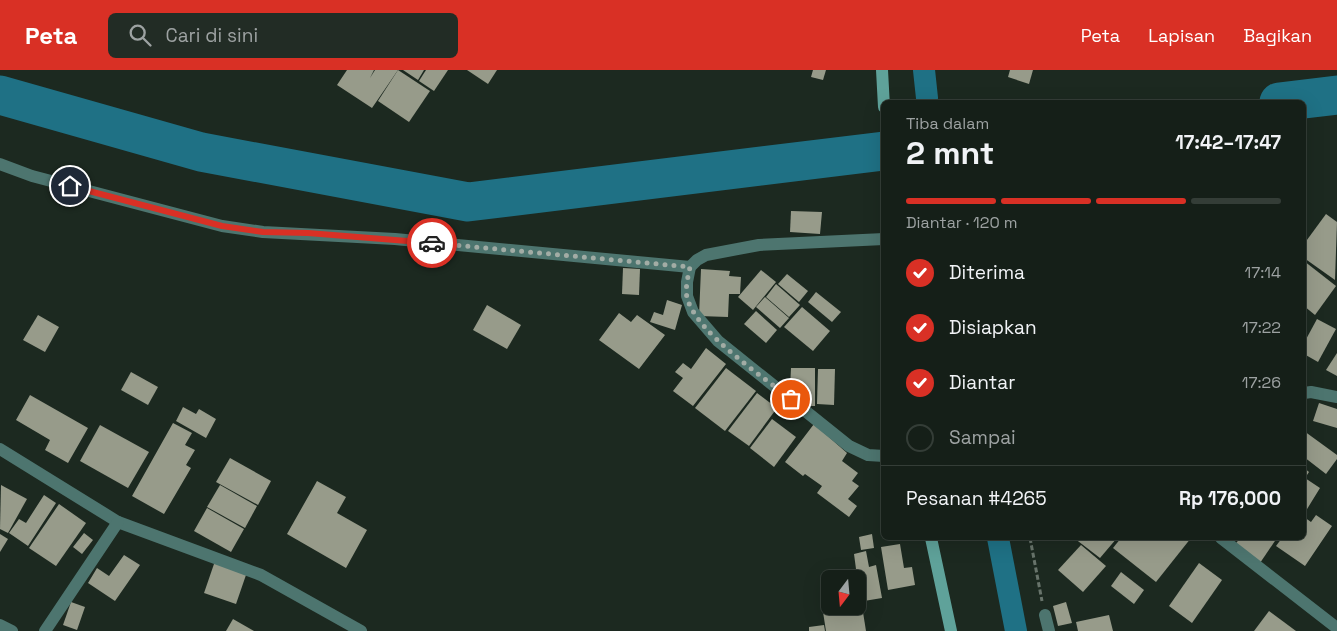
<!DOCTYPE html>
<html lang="id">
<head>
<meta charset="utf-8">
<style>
  :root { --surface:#151f18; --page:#222c25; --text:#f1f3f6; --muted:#9da2a2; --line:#343d37; --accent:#d93025 }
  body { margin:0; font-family:"Space Grotesk",sans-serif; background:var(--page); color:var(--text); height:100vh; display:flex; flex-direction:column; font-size:19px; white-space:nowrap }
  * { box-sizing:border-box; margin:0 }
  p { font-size:16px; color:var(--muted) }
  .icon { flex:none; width:28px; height:28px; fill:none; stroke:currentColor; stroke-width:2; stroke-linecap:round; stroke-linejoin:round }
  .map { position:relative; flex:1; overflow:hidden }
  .side { position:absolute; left:881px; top:30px; width:425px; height:440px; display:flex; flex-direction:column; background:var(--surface); border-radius:8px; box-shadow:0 5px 20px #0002,0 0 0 1px var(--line) }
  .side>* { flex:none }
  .needle { width:32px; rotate:196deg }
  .controls { position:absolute; left:821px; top:500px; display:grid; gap:10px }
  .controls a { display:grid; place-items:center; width:45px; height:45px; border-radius:8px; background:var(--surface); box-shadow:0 5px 20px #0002,0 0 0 1px var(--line); font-size:25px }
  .pin { position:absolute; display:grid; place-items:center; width:42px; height:42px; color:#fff; margin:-21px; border:2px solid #fff; border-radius:50%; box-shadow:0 1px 5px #0007 }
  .courier { position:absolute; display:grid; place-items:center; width:50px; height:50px; margin:-25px; border:4px solid #d93025; border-radius:50%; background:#fff; color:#222; box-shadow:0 1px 6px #0007 }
  .overview em { font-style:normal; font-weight:700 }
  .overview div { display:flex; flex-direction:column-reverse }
  .overview { display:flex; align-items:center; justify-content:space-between; height:85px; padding:0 25px }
  h1 { font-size:32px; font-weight:700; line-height:38px }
  .bar { display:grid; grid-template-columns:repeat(4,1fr); gap:8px 5px; align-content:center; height:60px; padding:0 25px }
  .bar i { height:6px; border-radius:4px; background:var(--line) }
  .bar .active { background:var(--accent) }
  .bar p { grid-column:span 4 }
  .line { display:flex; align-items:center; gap:12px; padding:0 25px; border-top:1px solid var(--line) }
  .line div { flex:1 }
  ol { padding:0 25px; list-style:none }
  li { display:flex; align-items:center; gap:15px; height:55px }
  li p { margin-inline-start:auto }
  li .icon { padding:5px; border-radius:50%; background:var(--accent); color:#fff; stroke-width:4 }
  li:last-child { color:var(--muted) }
  li i { width:28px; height:28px; border:2px solid var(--line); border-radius:50% }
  header { display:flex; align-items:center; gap:30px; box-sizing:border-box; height:70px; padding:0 25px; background:var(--accent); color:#fff }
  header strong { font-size:24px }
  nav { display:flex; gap:28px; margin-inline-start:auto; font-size:18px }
  .search { width:350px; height:45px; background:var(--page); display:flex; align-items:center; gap:12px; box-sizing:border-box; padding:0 18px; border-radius:8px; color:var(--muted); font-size:19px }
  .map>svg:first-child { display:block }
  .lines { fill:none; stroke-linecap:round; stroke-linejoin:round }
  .canal { stroke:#1f7185; stroke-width:22 }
  .river { stroke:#1f7185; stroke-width:39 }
  .building { fill:#979b8a }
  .path { stroke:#68746b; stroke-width:3; stroke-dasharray:5 2.5; stroke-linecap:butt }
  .street { stroke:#4d756f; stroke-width:12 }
  .secondary { stroke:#5fa29a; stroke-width:12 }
  .done { stroke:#a2aca5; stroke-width:5; stroke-dasharray:0 9 }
  .route { stroke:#d93025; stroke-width:6 }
</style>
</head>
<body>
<header>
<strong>Peta</strong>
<div class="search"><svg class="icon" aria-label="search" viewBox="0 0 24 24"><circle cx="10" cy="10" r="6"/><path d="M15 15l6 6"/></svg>Cari di sini</div>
<nav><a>Peta</a><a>Lapisan</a><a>Bagikan</a></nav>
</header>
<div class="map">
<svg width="1337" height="561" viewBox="0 0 1337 561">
  <rect width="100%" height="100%" fill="#1c2920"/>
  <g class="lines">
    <g class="canal">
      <path d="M924 0 927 28"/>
      <path d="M998 468 1016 561"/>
    </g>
    <g class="river">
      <path d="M0 25 201 82 468 132 884 81"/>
      <path d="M1279 32 1337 25"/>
    </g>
  </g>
  <g class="building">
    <path d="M347 0H374L370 8 375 0H398L372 38 337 15Z"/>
    <path d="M398 0 430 21 409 52 378 31Z"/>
    <path d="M403 0H424L418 10Z"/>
    <path d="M426 0H448L434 21 419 11Z"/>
    <path d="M467 0H497L488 14Z"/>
    <path d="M813 0H826L823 10 811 7Z"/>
    <path d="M1010 0H1033L1029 14 1008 7Z"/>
    <path d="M791 141 822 142 820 164 790 162Z"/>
    <path d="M1326 144 1337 152 1335 210 1304 188V174Z"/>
    <path d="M1304 191 1336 216 1315 245 1304 236Z"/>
    <path d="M623 198 640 199 639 225 622 224Z"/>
    <path d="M701 199 730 201 729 206 741 207 740 224H729L728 247 699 246Z"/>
    <path d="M761 200 776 212 753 240 738 227Z"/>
    <path d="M787 204 808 221 799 232 778 214Z"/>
    <path d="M776 214 800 235 789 247 766 227Z"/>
    <path d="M816 222 841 242 832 252 808 232Z"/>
    <path d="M765 227 789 248 780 258 756 237Z"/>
    <path d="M667 230 682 235 675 260 650 252 654 242 663 245Z"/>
    <path d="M487 235 521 255 507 279 473 260Z"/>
    <path d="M802 237 830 261 813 281 784 257Z"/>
    <path d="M756 241 777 260 766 273 744 254Z"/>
    <path d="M619 243 631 252 637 245 665 265 639 299 599 270Z"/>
    <path d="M38 245 59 257 45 282 23 270Z"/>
    <path d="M1317 249 1336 259 1318 292 1304 284V273Z"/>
    <path d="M706 278 726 294 693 336 673 321 683 308 675 302 683 293 691 299Z"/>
    <path d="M1337 283V306L1326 300Z"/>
    <path d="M726 298 756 321 725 361 695 338Z"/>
    <path d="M791 298H815V336H801V319H790Z"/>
    <path d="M818 299H835L834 335 817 334Z"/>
    <path d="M131 302 158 317 148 335 121 320Z"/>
    <path d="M757 323 777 338 749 376 728 361Z"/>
    <path d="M30 325 88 358 68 393 45 380 50 370 16 350Z"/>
    <path d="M1319 333 1337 339V358L1313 351Z"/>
    <path d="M183 337 196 344 199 339 216 349 206 368 176 351Z"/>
    <path d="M772 349 796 367 774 397 750 378Z"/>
    <path d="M173 353 192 363 185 375 195 380 186 395 191 398 164 444 132 426Z"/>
    <path d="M814 354 847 383 842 391 858 403 852 411 859 416 848 429 857 436 849 447 817 423 822 416 805 404 803 406 785 392Z"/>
    <path d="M100 355 149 382 128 418 80 391Z"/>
    <path d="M1304 361 1337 385V389L1326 404 1304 387Z"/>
    <path d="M230 388 271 411 258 435 216 412Z"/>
    <path d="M1304 398 1309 402 1305 408 1320 418 1304 444Z"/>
    <path d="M317 411 346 427 337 443 367 460 346 498 287 464Z"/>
    <path d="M1 415 27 429 8 463 0 459Z"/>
    <path d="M220 415 257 436 245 458 207 437Z"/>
    <path d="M44 425 56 433 28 476 9 463 19 449 26 453Z"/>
    <path d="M59 434 86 453 56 496 29 478Z"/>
    <path d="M207 438 244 459 231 482 194 461Z"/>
    <path d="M1316 445 1332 456 1305 496 1276 476 1282 468H1304V447L1311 452Z"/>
    <path d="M84 463 93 470 82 484 73 477Z"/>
    <path d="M0 464 8 469 0 482Z"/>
    <path d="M872 464 874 478 861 480 859 467Z"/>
    <path d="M1074 468H1117L1100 488Z"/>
    <path d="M1121 468H1191L1156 512 1113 478Z"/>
    <path d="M1240 468H1277L1260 493 1234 476Z"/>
    <path d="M900 474 904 498 912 497 915 515 888 520 881 477Z"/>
    <path d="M1081 475 1106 496 1083 522 1058 500Z"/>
    <path d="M866 481 869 497 876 495 882 528 858 532V509H843L842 501 856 499 854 484Z"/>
    <path d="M124 485 140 495 115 531 88 513 97 498 109 506Z"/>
    <path d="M215 491 247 502 236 534 204 523Z"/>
    <path d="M1199 493 1222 510 1192 553 1169 536Z"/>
    <path d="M1121 502 1144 520 1134 534 1111 516Z"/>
    <path d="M71 532 85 537 77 560 63 555Z"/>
    <path d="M1066 532 1072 553 1058 556 1053 536Z"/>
    <path d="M862 536 866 561H826L823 542Z"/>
    <path d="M1269 541 1296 561H1254Z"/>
    <path d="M1109 545 1113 561H1078L1076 552Z"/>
    <path d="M233 549 254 561H226Z"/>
    <path d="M824 555 825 561H809V557Z"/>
  </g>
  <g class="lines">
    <path class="path" d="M1030 468 1042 531"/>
    <g class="street">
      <path d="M0 94 32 106 222 156 263 162 395 169 690 197"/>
      <path d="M884 169 759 175 706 185 697 190 690 197 687 212V226L693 242 718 271 849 376 868 385 884 386"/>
      <path d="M1304 323 1311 322 1337 327"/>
      <path d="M0 379 118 452 261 505 361 561"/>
      <path d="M1221 468 1337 558"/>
      <path d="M1045 545 1049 561"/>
      <path d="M0 555 12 561"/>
      <path d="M45 561 118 452"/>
    </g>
    <g class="secondary">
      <path d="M882 0 884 37"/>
      <path d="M931 468 951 561"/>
    </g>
  </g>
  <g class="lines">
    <path class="done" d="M432 173 690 197C688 207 685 218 687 228 697 263 762 306 791 329"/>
    <path class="route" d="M70 116 222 156 263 162 308 163 432 173"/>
  </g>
</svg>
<div class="controls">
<a><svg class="needle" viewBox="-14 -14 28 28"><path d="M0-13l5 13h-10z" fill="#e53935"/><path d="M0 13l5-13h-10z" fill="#9da2a2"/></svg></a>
</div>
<div class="pin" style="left:791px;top:329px;background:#ea580c"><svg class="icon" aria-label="bag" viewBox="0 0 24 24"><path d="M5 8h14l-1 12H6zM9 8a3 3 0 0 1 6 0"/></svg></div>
<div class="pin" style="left:70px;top:116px;background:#1f2937"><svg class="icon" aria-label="home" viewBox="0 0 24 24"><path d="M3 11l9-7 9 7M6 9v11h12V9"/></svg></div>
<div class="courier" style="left:432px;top:173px"><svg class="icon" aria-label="car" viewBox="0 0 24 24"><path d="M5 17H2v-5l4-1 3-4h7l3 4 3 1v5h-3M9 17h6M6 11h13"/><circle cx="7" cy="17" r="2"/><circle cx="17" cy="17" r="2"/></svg></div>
<section class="side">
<div class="overview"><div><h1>2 mnt</h1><p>Tiba dalam</p></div><em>17:42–17:47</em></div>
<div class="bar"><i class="active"></i><i class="active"></i><i class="active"></i><i></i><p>Diantar · 120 m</p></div>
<ol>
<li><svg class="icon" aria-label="check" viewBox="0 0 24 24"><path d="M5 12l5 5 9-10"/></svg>Diterima<p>17:14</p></li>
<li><svg class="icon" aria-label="check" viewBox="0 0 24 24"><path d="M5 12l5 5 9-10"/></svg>Disiapkan<p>17:22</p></li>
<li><svg class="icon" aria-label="check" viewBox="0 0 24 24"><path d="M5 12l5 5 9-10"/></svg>Diantar<p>17:26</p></li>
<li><i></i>Sampai</li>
</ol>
<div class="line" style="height:65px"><div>Pesanan #4265</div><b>Rp 176,000</b></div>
</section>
</div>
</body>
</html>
